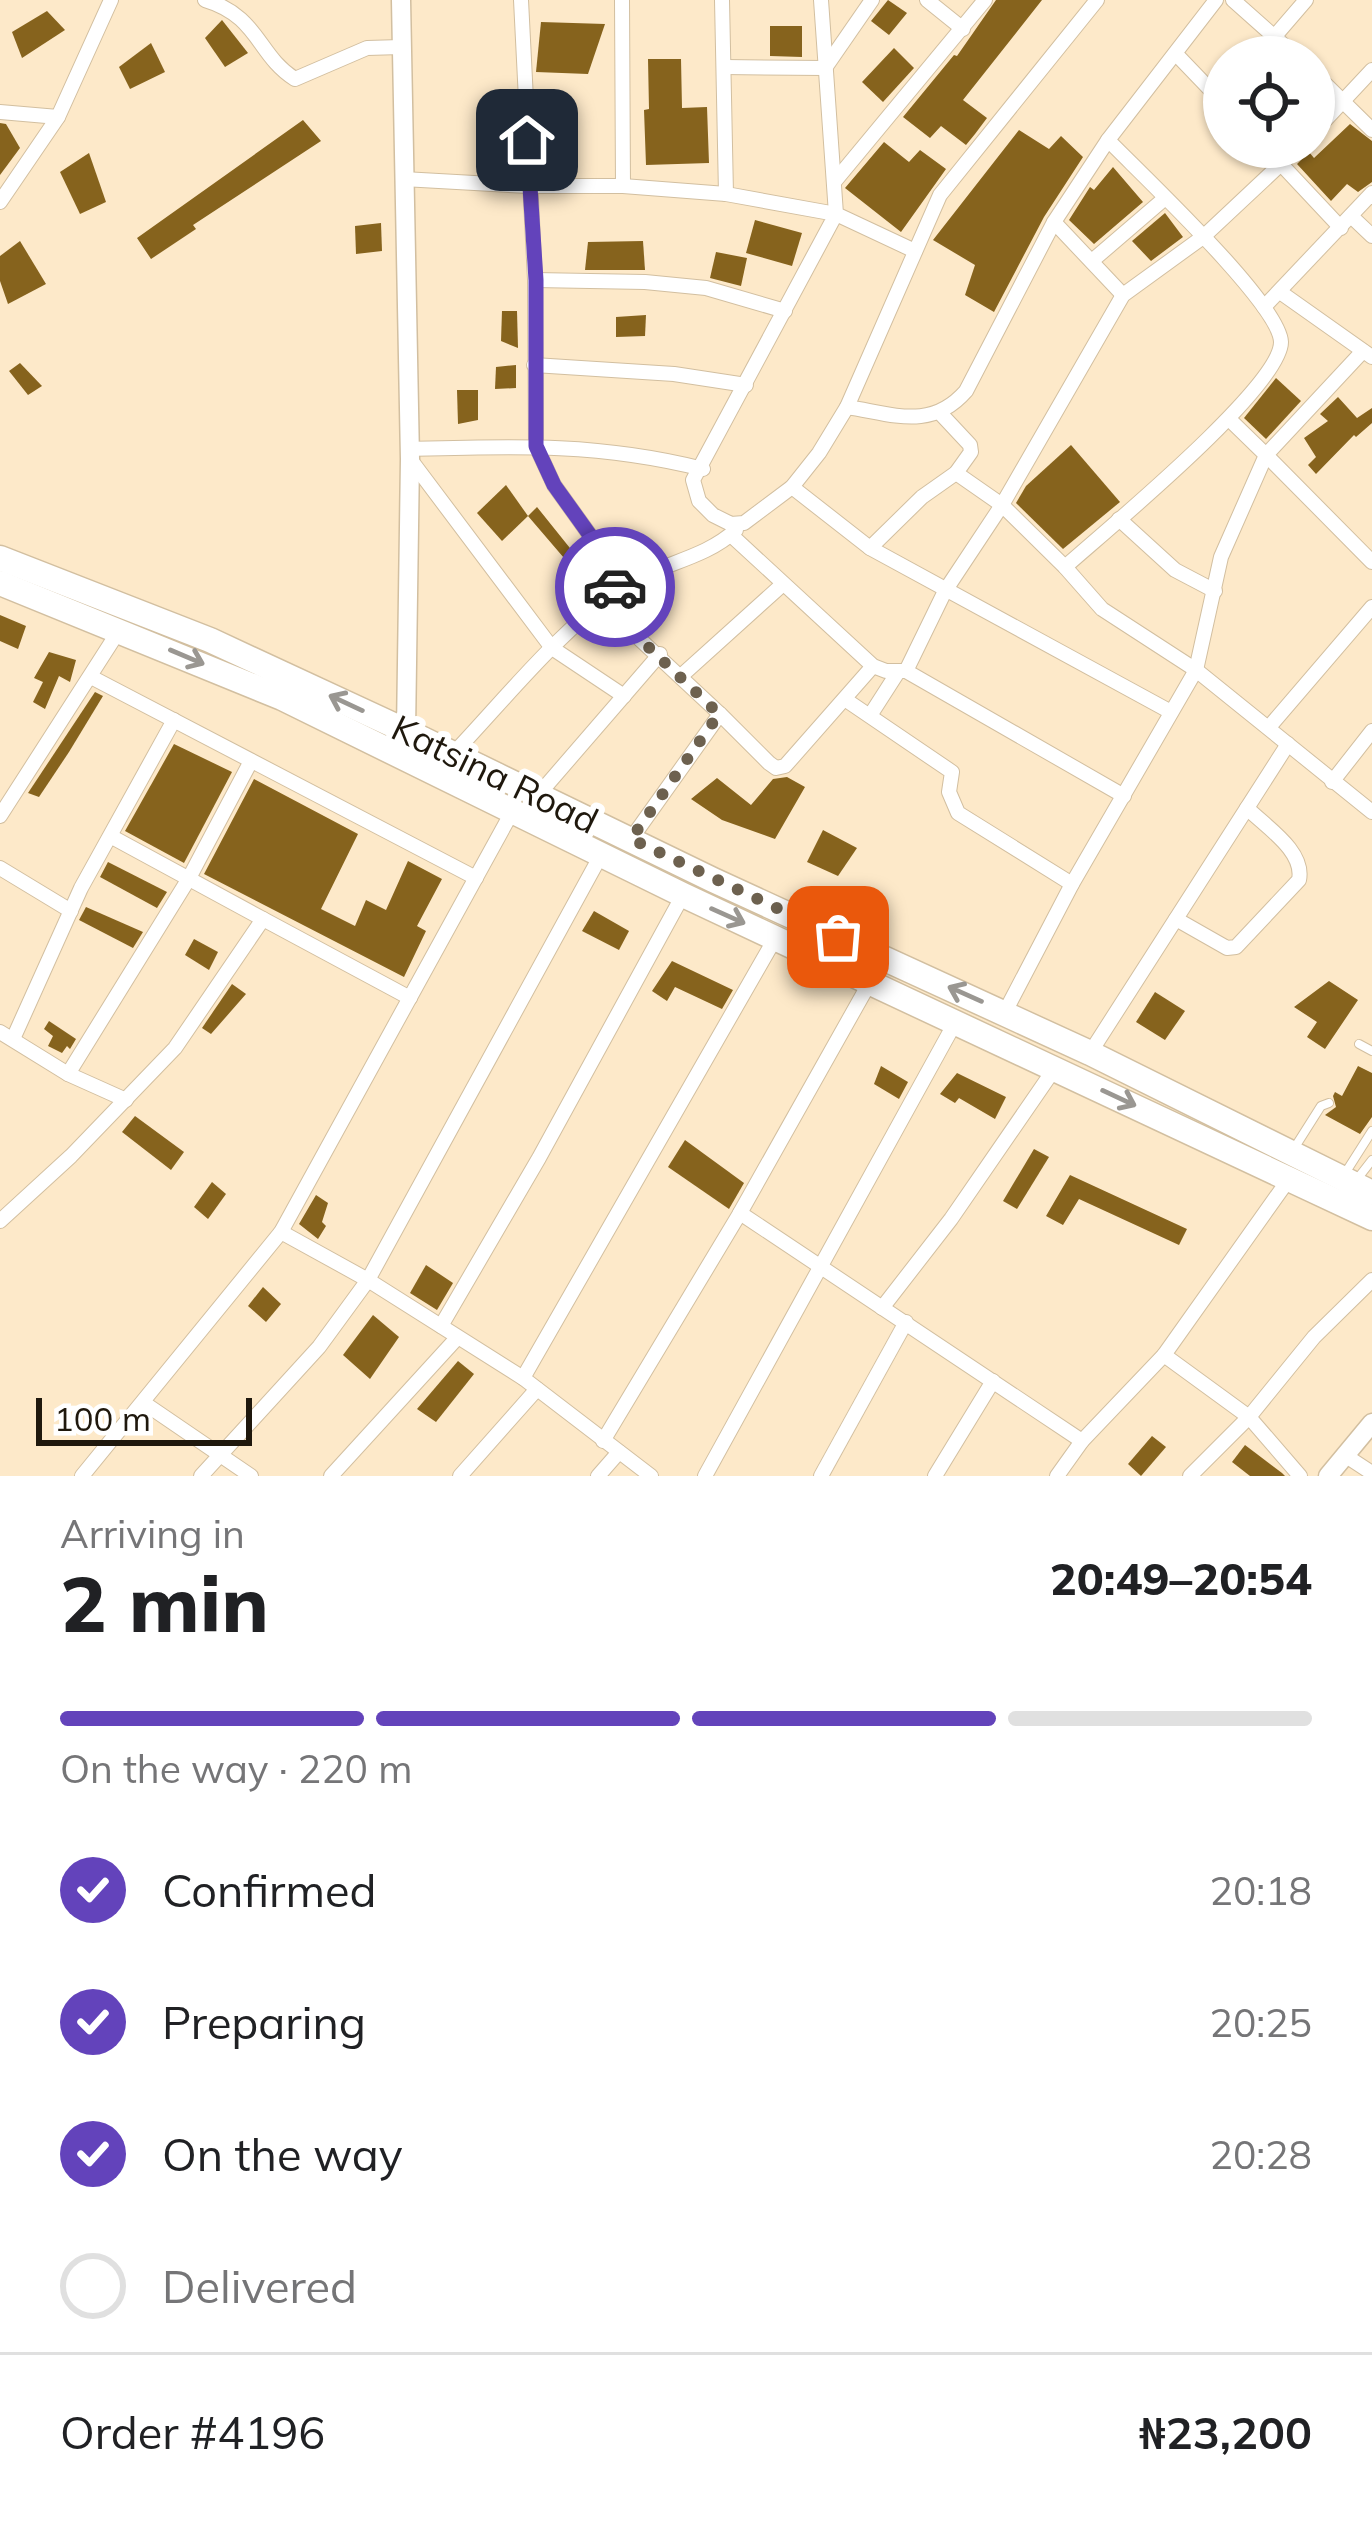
<!DOCTYPE html>
<html lang="en">
<head>
<meta charset="utf-8">
<style>
  :root { --surface:#fff; --page:#f2f2f2; --text:#202124; --muted:#757577; --line:#e0e0e0; --accent:#6343bb }
  body { margin:0; font-family:Mulish,sans-serif; background:var(--page); color:var(--text); height:100vh; display:flex; flex-direction:column; font-size:45px; white-space:nowrap }
  * { box-sizing:border-box; margin:0 }
  p { font-size:39px; color:var(--muted) }
  .icon { flex:none; width:66px; height:66px; fill:none; stroke:currentColor; stroke-width:2; stroke-linecap:round; stroke-linejoin:round }
  .map { position:relative; height:1476px; overflow:hidden }
  .sheet { display:flex; flex-direction:column; background:var(--surface); flex:1 }
  .sheet>* { flex:none }
  .controls { position:absolute; left:1203px; top:36px; display:grid; gap:24px }
  .controls a { display:grid; place-items:center; width:132px; height:132px; border-radius:50%; background:var(--surface); box-shadow:0 3px 9px #0004; font-size:60px }
  .scale { position:absolute; left:36px; bottom:30px; width:216px; box-sizing:border-box; padding-left:12px; border:6px solid #1f180d; border-top:0; font-size:33px; line-height:42px; white-space:nowrap; color:#1f180d; -webkit-text-stroke:9px #fff; paint-order:stroke }
  .pin { position:absolute; display:grid; place-items:center; width:102px; height:102px; color:#fff; margin:-51px; border-radius:24px; box-shadow:0 6px 18px #0006 }
  .courier { position:absolute; display:grid; place-items:center; width:120px; height:120px; margin:-60px; border:9px solid #6343bb; border-radius:50%; background:#fff; color:#222; box-shadow:0 3px 15px #0007 }
  .overview em { font-style:normal; font-weight:800 }
  .overview div { display:flex; flex-direction:column-reverse }
  .overview { display:flex; align-items:center; justify-content:space-between; height:204px; padding:0 60px }
  h1 { font-size:78px; font-weight:800; line-height:90px }
  .bar { display:grid; grid-template-columns:repeat(4,1fr); gap:18px 12px; align-content:center; height:144px; padding:0 60px }
  .bar i { height:15px; border-radius:9px; background:var(--line) }
  .bar .selected { background:var(--accent) }
  .bar p { grid-column:span 4 }
  .line { display:flex; align-items:center; gap:30px; padding:0 60px; border-top:3px solid var(--line) }
  .line div { flex:1 }
  ol { padding:0 60px; list-style:none }
  li { display:flex; align-items:center; gap:36px; height:132px }
  li p { margin-inline-start:auto }
  li .icon { padding:12px; border-radius:50%; background:var(--accent); color:#fff; stroke-width:4 }
  li:last-child { color:var(--muted) }
  li i { width:66px; height:66px; border:6px solid var(--line); border-radius:50% }
  .map>svg:first-child { display:block }
  .building { fill:#86631d }
  .lines { fill:none; stroke-linecap:round; stroke-linejoin:round }
  .lane-casing { stroke:#d2bfa0; stroke-width:10 }
  .street-casing { stroke:#d2bfa0; stroke-width:16 }
  .secondary-casing { stroke:#d2bfa0; stroke-width:21 }
  .highway-casing { stroke:#d2bfa0; stroke-width:27 }
  .lane { stroke:#fff; stroke-width:8 }
  .street { stroke:#fff; stroke-width:14 }
  .secondary { stroke:#fff; stroke-width:18 }
  .highway { stroke:#fff; stroke-width:24 }
  .oneway { stroke:#9a9792 }
  .done { stroke:#6d614f; stroke-width:12; stroke-dasharray:0 21.6 }
  .route { stroke:#6343bb; stroke-width:15 }
  .labels { text-anchor:middle; stroke-width:12; stroke-linejoin:round; paint-order:stroke }
  .street-label { font-size:36px; fill:#1f180d; stroke:#fff }
</style>
</head>
<body>
<div class="map">
<svg width="1372" height="1476" viewBox="0 0 1372 1476">
  <rect width="100%" height="100%" fill="#fde9c9"/>
  <g class="building">
    <path d="M888 0 907 13 889 35 871 21Z"/>
    <path d="M996 0H1042L963 100 987 118 975 134 966 145 941 126 930 138 903 117 954 55 957 56Z"/>
    <path d="M47 11 65 30 22 58 12 32Z"/>
    <path d="M222 20 248 53 225 67 205 38Z"/>
    <path d="M541 22 605 24 588 74 536 72Z"/>
    <path d="M770 26H802V57L770 56Z"/>
    <path d="M151 43 165 72 130 89 119 67Z"/>
    <path d="M894 48 914 68 883 102 862 82Z"/>
    <path d="M648 59H681L682 108 707 107 709 163 646 165 644 110 649 109Z"/>
    <path d="M303 120 321 141 193 225 196 229 151 259 137 238Z"/>
    <path d="M0 123 6 124 20 148 0 175Z"/>
    <path d="M1350 124 1372 141V182L1358 192 1347 184 1331 201 1297 164 1309 152 1314 158Z"/>
    <path d="M1019 130 1049 149 1061 136 1083 157 1044 217 994 312 965 295 975 265 933 240Z"/>
    <path d="M884 142 909 162 920 150 946 169 901 232 845 188Z"/>
    <path d="M89 153 106 202 80 214 60 172Z"/>
    <path d="M1113 167 1143 202 1094 244 1069 220 1090 187 1094 190Z"/>
    <path d="M1165 213 1183 237 1151 261 1132 241Z"/>
    <path d="M755 220 802 233 792 266 746 253Z"/>
    <path d="M381 223 382 251 356 254 355 226Z"/>
    <path d="M20 241 46 284 8 304 0 281V256Z"/>
    <path d="M643 241 645 270H585L588 242Z"/>
    <path d="M716 252 747 258 741 286 710 278Z"/>
    <path d="M502 311H517L518 348 501 341Z"/>
    <path d="M646 315 645 336 616 337V317Z"/>
    <path d="M20 363 42 386 28 395 9 371Z"/>
    <path d="M516 365V388L495 389 496 367Z"/>
    <path d="M1276 378 1301 401 1266 439 1244 418Z"/>
    <path d="M457 390H478V420L458 424Z"/>
    <path d="M1338 397 1357 418 1372 408V423L1356 437 1354 435 1316 474 1308 465 1316 457 1304 438 1328 421 1320 414Z"/>
    <path d="M1071 445 1120 502 1063 549 1016 503 1026 486Z"/>
    <path d="M506 485 528 516 502 541 477 513Z"/>
    <path d="M537 507 602 588 568 617 561 609 588 586 528 516Z"/>
    <path d="M0 615 26 626 18 649 0 641Z"/>
    <path d="M49 652 76 660 70 682 59 676 45 709 33 702 43 682 34 678Z"/>
    <path d="M95 692 103 696 69 752 39 797 28 793Z"/>
    <path d="M174 744 232 772 184 863 125 831Z"/>
    <path d="M787 777 805 787 775 839 722 820 691 799 717 778 751 805 773 779Z"/>
    <path d="M254 779 358 834 321 909 355 926 366 900 386 910 408 861 442 879 417 926 426 931 404 977 204 874Z"/>
    <path d="M823 830 857 848 838 876 807 862Z"/>
    <path d="M108 862 167 892 157 908 100 877Z"/>
    <path d="M86 907 143 932 133 948 79 920Z"/>
    <path d="M594 911 629 931 619 950 582 931Z"/>
    <path d="M194 939 218 952 209 970 185 955Z"/>
    <path d="M672 961 733 990 722 1009 675 987 667 1001 652 991Z"/>
    <path d="M1329 981 1358 1000 1325 1049 1307 1037 1317 1022 1294 1007Z"/>
    <path d="M232 984 246 994 211 1034 202 1028Z"/>
    <path d="M1155 992 1185 1011 1165 1040 1136 1022Z"/>
    <path d="M49 1021 76 1039 70 1049 67 1046 62 1053 48 1046 53 1036 44 1029Z"/>
    <path d="M881 1066 908 1082 899 1099 874 1084Z"/>
    <path d="M1358 1066 1372 1073V1117L1360 1134 1325 1115 1336 1107 1333 1096 1335 1092 1342 1096Z"/>
    <path d="M957 1073 1006 1097 995 1119 959 1098 955 1103 940 1094Z"/>
    <path d="M135 1116 184 1152 171 1170 122 1132Z"/>
    <path d="M685 1140 744 1183 729 1209 668 1167Z"/>
    <path d="M1034 1149 1049 1157 1017 1209 1003 1201Z"/>
    <path d="M1070 1175 1187 1229 1179 1245 1079 1199 1063 1225 1046 1216Z"/>
    <path d="M212 1182 226 1194 208 1219 194 1207Z"/>
    <path d="M316 1195 328 1203 322 1222 326 1226 318 1239 299 1224Z"/>
    <path d="M426 1265 453 1283 437 1310 410 1293Z"/>
    <path d="M263 1287 281 1304 266 1322 248 1306Z"/>
    <path d="M373 1315 399 1337 370 1379 343 1355Z"/>
    <path d="M458 1361 474 1374 436 1422 417 1409Z"/>
    <path d="M1152 1436 1166 1447 1141 1476 1128 1464Z"/>
    <path d="M1245 1445 1282 1473 1285 1476H1250L1232 1462Z"/>
  </g>
  <g class="lines">
    <g class="lane-casing">
      <g id="lane">
        <path d="M1359 1044 1372 1051"/>
        <path d="M1295 1147 1321 1106 1329 1103"/>
        <path d="M1344 1175 1372 1131"/>
        <path d="M1358 1178 1372 1160"/>
      </g>
    </g>
    <g class="street-casing">
      <g id="street">
        <path d="M205 0C259 16 257 55 295 79L367 48 401 47"/>
        <path d="M521 0 535 280 536 446 554 485 597 545 616 592"/>
        <path d="M622 0 623 186"/>
        <path d="M722 0 726 194"/>
        <path d="M821 0 836 214 915 251"/>
        <path d="M927 0 963 29"/>
        <path d="M1233 0 1297 57"/>
        <path d="M1275 36 1306 0"/>
        <path d="M1176 54 1224 104"/>
        <path d="M724 67 825 68"/>
        <path d="M825 68 872 0"/>
        <path d="M1314 73 1372 130"/>
        <path d="M0 112 58 117"/>
        <path d="M1314 132 1372 70"/>
        <path d="M1265 147 1341 228"/>
        <path d="M403 179 528 186H623L726 194 836 214 693 480 699 501 713 515 731 524 744 523 792 487 819 453 847 407 940 195 1097 0"/>
        <path d="M835 181 985 0"/>
        <path d="M0 202 58 117 111 0"/>
        <path d="M1351 216 1372 236"/>
        <path d="M1054 222 1123 295"/>
        <path d="M1093 260 1164 199"/>
        <path d="M535 280 645 282 706 288 785 311"/>
        <path d="M1280 292 1372 357"/>
        <path d="M1264 307 1372 193"/>
        <path d="M1363 351 1266 455 1372 562"/>
        <path d="M534 365 674 374 746 385"/>
        <path d="M847 407C893 414 931 431 966 391L1054 222 1108 140 1216 0"/>
        <path d="M410 449C515 446 600 443 703 469"/>
        <path d="M410 459 552 648 624 696"/>
        <path d="M956 473 1002 505 1065 567 1102 609 1196 670 1372 812"/>
        <path d="M792 487 870 548 1171 712"/>
        <path d="M1119 519 1175 570 1215 591"/>
        <path d="M731 535 873 666 886 671H906L1124 796"/>
        <path d="M597 545 623 557 643 575"/>
        <path d="M870 548 922 497 956 473 971 452 970 445 941 414"/>
        <path d="M1065 567C1104 532 1281 387 1281 342 1280 304 1140 173 1108 140"/>
        <path d="M603 605 720 714"/>
        <path d="M906 671 945 591 1002 505 1123 295 1203 237 1299 147"/>
        <path d="M681 676 783 584"/>
        <path d="M91 677 476 878"/>
        <path d="M846 700 952 772 949 792 958 813 1072 884"/>
        <path d="M871 714 898 672"/>
        <path d="M1270 726 1372 607"/>
        <path d="M453 754C506 698 557 633 620 589 657 563 702 561 736 530"/>
        <path d="M1332 782 1372 731"/>
        <path d="M539 794 660 654"/>
        <path d="M0 816 120 629"/>
        <path d="M112 837 263 919"/>
        <path d="M631 839 720 714 769 763 776 768 785 766 873 666"/>
        <path d="M0 868 71 911"/>
        <path d="M1176 919 1227 948 1236 947 1299 880C1305 851 1266 827 1247 808"/>
        <path d="M1005 1012 1072 884 1196 670 1221 557 1266 455 1229 419"/>
        <path d="M0 1032 68 1074 126 1100"/>
        <path d="M13 1039 81 888 174 720"/>
        <path d="M1090 1053 1288 744"/>
        <path d="M68 1074 188 880 251 761"/>
        <path d="M740 1213 1082 1441"/>
        <path d="M0 1221 71 1156 175 1048 263 919 410 998"/>
        <path d="M281 1232 368 1280 523 1378 651 1476"/>
        <path d="M882 1308 951 1219 1055 1068"/>
        <path d="M441 1326 539 1158 683 895"/>
        <path d="M1164 1355 1249 1417 1300 1476"/>
        <path d="M523 1378 776 937"/>
        <path d="M144 1403 251 1476"/>
        <path d="M603 1441 740 1213 870 982"/>
        <path d="M1346 1456 1372 1473"/>
        <path d="M82 1476 281 1232 512 812"/>
        <path d="M201 1476 319 1347 368 1280 601 855"/>
        <path d="M331 1476 457 1338"/>
        <path d="M460 1476 537 1389"/>
        <path d="M598 1476 619 1452"/>
        <path d="M705 1476 956 1021"/>
        <path d="M821 1476 906 1322"/>
        <path d="M935 1476 993 1381"/>
        <path d="M1057 1476 1082 1441 1164 1355 1289 1179"/>
        <path d="M1190 1476 1249 1417 1314 1337 1372 1280"/>
      </g>
    </g>
    <g class="secondary-casing">
      <g id="secondary">
        <path d="M397 755 406 731 410 459 401 0"/>
        <path d="M1328 1476 1372 1423"/>
      </g>
    </g>
    <g class="highway-casing">
      <g id="highway">
        <path d="M0 558 210 640 406 731 713 880 1090 1053 1372 1193"/>
        <path d="M0 583 282 698 683 895 1372 1218"/>
      </g>
    </g>
    <use href="#lane" class="lane"/>
    <use href="#street" class="street"/>
    <use href="#secondary" class="secondary"/>
    <use href="#highway" class="highway"/>
  </g>
  <defs><path id="oneway-shaft" d="M-6 0H5M1.5-3L5.5 0L1.5 3" fill="none" stroke-width="1.6" stroke-linecap="round" stroke-linejoin="round" transform="scale(3)"/></defs>
  <g class="oneway">
    <use href="#oneway-shaft" transform="translate(187 657) rotate(23)"/>
    <use href="#oneway-shaft" transform="translate(346 703) rotate(-155)"/>
    <use href="#oneway-shaft" transform="translate(728 916) rotate(24)"/>
    <use href="#oneway-shaft" transform="translate(965 994) rotate(-156)"/>
    <use href="#oneway-shaft" transform="translate(1119 1098) rotate(25)"/>
  </g>
  <g class="lines">
    <path class="done" d="M615 587 616 592 603 604 719 714 631 839 838 937"/>
    <path class="route" d="M527 140 536 280V446L554 485 597 545 615 587"/>
  </g>
  <g class="labels">
    <g class="street-label">
      <text transform="translate(495 774) rotate(26)" y="13">Katsina Road</text>
    </g>
  </g>
</svg>
<div class="controls">
<a><svg class="icon" aria-label="locate" viewBox="0 0 24 24"><circle cx="12" cy="12" r="6"/><path d="M12 2v4M12 18v4M2 12h4M18 12h4"/></svg></a>
</div>
<div class="scale">100 m</div>
<div class="pin" style="left:838px;top:937px;background:#ea580c"><svg class="icon" aria-label="bag" viewBox="0 0 24 24"><path d="M5 8h14l-1 12H6zM9 8a3 3 0 0 1 6 0"/></svg></div>
<div class="pin" style="left:527px;top:140px;background:#1f2937"><svg class="icon" aria-label="home" viewBox="0 0 24 24"><path d="M3 11l9-7 9 7M6 9v11h12V9"/></svg></div>
<div class="courier" style="left:615px;top:587px"><svg class="icon" aria-label="car" viewBox="0 0 24 24"><path d="M5 17H2v-5l4-1 3-4h7l3 4 3 1v5h-3M9 17h6M6 11h13"/><circle cx="7" cy="17" r="2"/><circle cx="17" cy="17" r="2"/></svg></div>
</div>
<section class="sheet">
<div class="overview"><div><h1>2 min</h1><p>Arriving in</p></div><em>20:49–20:54</em></div>
<div class="bar"><i class="selected"></i><i class="selected"></i><i class="selected"></i><i></i><p>On the way · 220 m</p></div>
<ol>
<li><svg class="icon" aria-label="check" viewBox="0 0 24 24"><path d="M5 12l5 5 9-10"/></svg>Confirmed<p>20:18</p></li>
<li><svg class="icon" aria-label="check" viewBox="0 0 24 24"><path d="M5 12l5 5 9-10"/></svg>Preparing<p>20:25</p></li>
<li><svg class="icon" aria-label="check" viewBox="0 0 24 24"><path d="M5 12l5 5 9-10"/></svg>On the way<p>20:28</p></li>
<li><i></i>Delivered</li>
</ol>
<div class="line" style="height:156px"><div>Order #4196</div><b>₦23,200</b></div>
</section>
</body>
</html>
